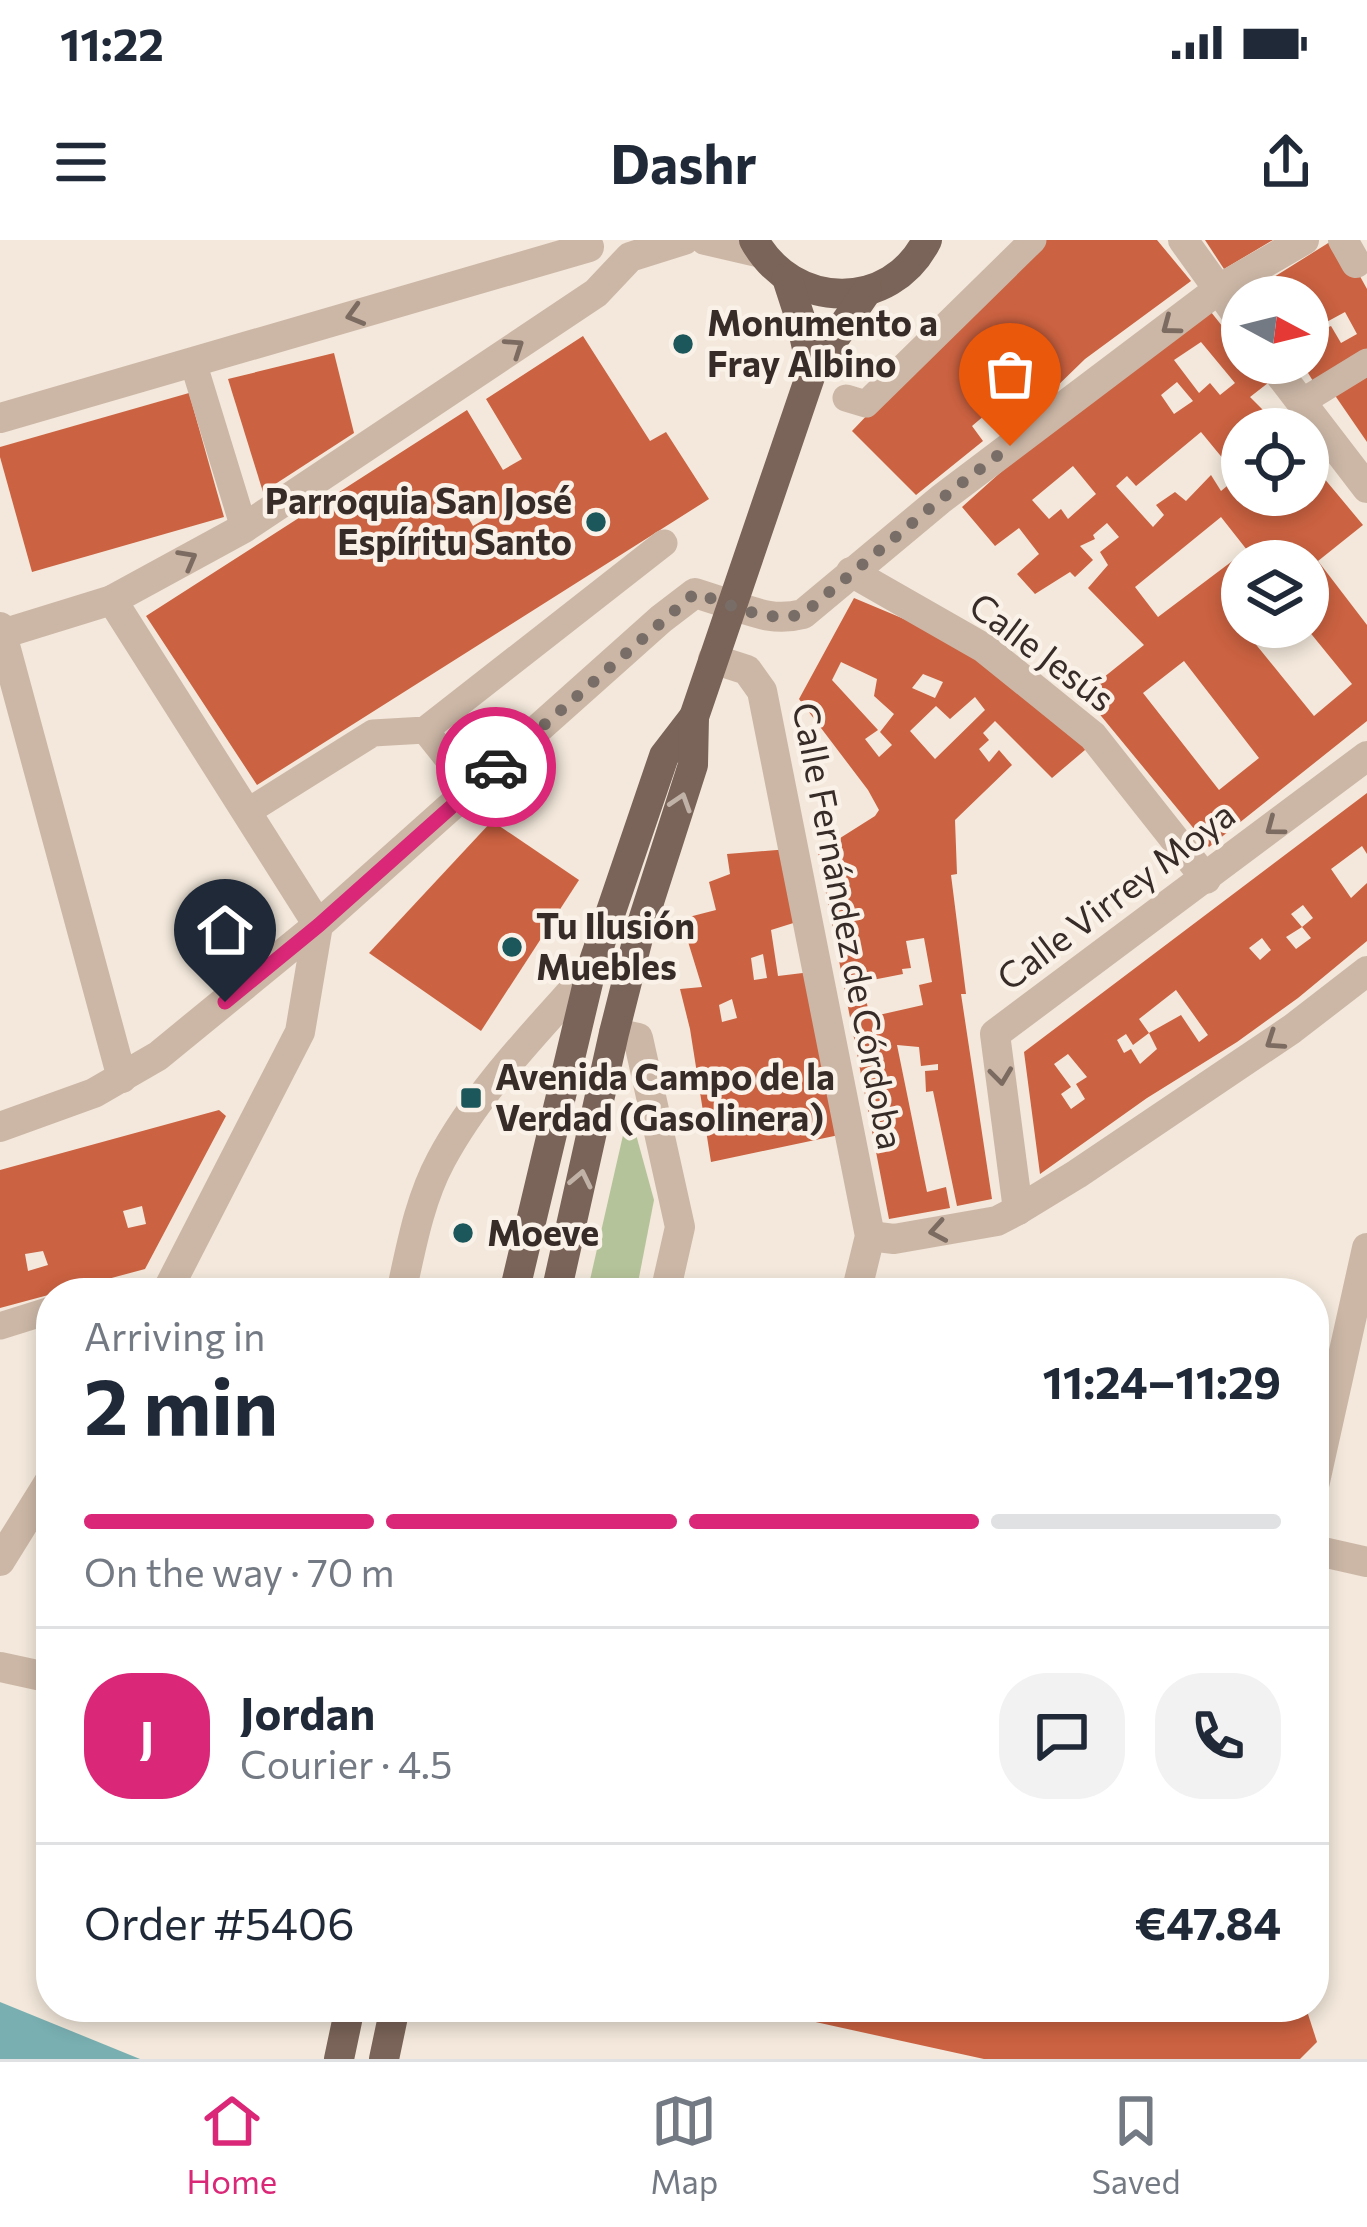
<!DOCTYPE html>
<html lang="en">
<head>
<meta charset="utf-8">
<style>
  :root { --surface:#fff; --page:#f2f2f3; --text:#1f2937; --muted:#747a83; --line:#e0e1e3; --accent:#db2777 }
  body { margin:0; font-family:Commissioner,sans-serif; background:var(--page); color:var(--text); height:100vh; display:flex; flex-direction:column; font-size:45px; white-space:nowrap }
  * { box-sizing:border-box; margin:0 }
  p { font-size:39px; color:var(--muted) }
  .icon { flex:none; width:66px; height:66px; fill:none; stroke:currentColor; stroke-width:2; stroke-linecap:round; stroke-linejoin:round }
  .map { position:relative; flex:1; overflow:hidden }
  .details { position:absolute; left:36px; top:1038px; width:1293px; height:744px; display:flex; flex-direction:column; background:var(--surface); border-radius:48px; box-shadow:0 6px 18px #0003 }
  .details>* { flex:none }
  .needle { width:78px; rotate:97deg }
  .tools { position:absolute; left:1221px; top:36px; display:grid; gap:24px }
  .tools a { display:grid; place-items:center; width:108px; height:108px; border-radius:50%; background:var(--surface); box-shadow:0 6px 18px #0003; font-size:60px }
  .pin { position:absolute; display:grid; place-items:center; width:102px; height:102px; color:#fff; margin:-123px -51px; border-radius:50% 50% 50% 0; rotate:-45deg; box-shadow:0 0 12px #0007 }
  .pin .icon { rotate:45deg }
  .courier { position:absolute; display:grid; place-items:center; width:120px; height:120px; margin:-60px; border:9px solid #db2777; border-radius:50%; background:#fff; color:#222; box-shadow:0 3px 15px #0007 }
  .overview em { font-style:normal; font-weight:700 }
  .overview div { display:flex; flex-direction:column-reverse }
  .overview { display:flex; align-items:center; justify-content:space-between; height:204px; padding:0 48px }
  h1 { font-size:78px; font-weight:700; line-height:90px }
  .bar { display:grid; grid-template-columns:repeat(4,1fr); gap:18px 12px; align-content:center; height:144px; padding:0 48px }
  .bar i { height:15px; border-radius:9px; background:var(--line) }
  .bar .active { background:var(--accent) }
  .bar p { grid-column:span 4 }
  .line { display:flex; align-items:center; gap:30px; padding:0 48px; border-top:3px solid var(--line) }
  .line div { flex:1 }
  .round { display:grid; place-items:center; flex:none; width:126px; height:126px; border-radius:48px; background:var(--page) }
  .status { display:flex; justify-content:space-between; align-items:center; height:84px; padding:0 60px; background:var(--surface); direction:ltr }
  .status svg { height:33px; fill:currentColor }
  header { display:flex; justify-content:space-between; align-items:center; height:156px; padding:0 48px; background:var(--surface); font-size:54px; font-weight:700 }
  .tab-bar { display:flex; justify-content:space-around; align-items:center; height:168px; border-top:3px solid var(--line); background:var(--surface); font-size:33px; color:var(--muted) }
  .tab-bar a { display:grid; justify-items:center; gap:6px }
  .tab-bar .active { color:var(--accent) }
  .map>svg:first-child { display:block }
  .green { fill:#b5c39a }
  .water { fill:#79afb1 }
  .building { fill:#cb6241; fill-rule:evenodd }
  .lines { fill:none; stroke-linecap:round; stroke-linejoin:round }
  .pedestrian { stroke:#ccb7a6; stroke-width:27 }
  .minor { stroke:#ccb7a6; stroke-width:30 }
  .tertiary { stroke:#ccb7a6; stroke-width:30 }
  .primary { stroke:#7a6358; stroke-width:30 }
  .oneway { stroke:#7b6b61 }
  .oneway2 { stroke:#c0b2a7 }
  .done { stroke:#796e67; stroke-width:12; stroke-dasharray:0 21.6 }
  .route { stroke:#db2777; stroke-width:15 }
  .poi-dot { fill:#1b575b; stroke:#faf2e8; stroke-width:4.5 }
  .labels { text-anchor:middle; stroke-width:9; stroke-linejoin:round; paint-order:stroke }
  .poi-label { font-size:36px; font-weight:bold; fill:#382c28; stroke:#faf2e8; text-anchor:start }
  .street-label { font-size:36px; fill:#382c28; stroke:#faf2e8 }
</style>
</head>
<body>
<div class="status"><b>11:22</b><svg viewBox="0 0 49 12"><path d="M0 12V9h3v3zM5 12V6h3v6zM10 12V3h3v9zM15 12V0h3v12zM26 1h20v11H26zM47 4h2v5h-2z"/></svg></div>
<header><svg class="icon" aria-label="menu" viewBox="0 0 24 24"><path d="M4 6h16M4 12h16M4 18h16"/></svg>Dashr<svg class="icon" aria-label="share" viewBox="0 0 24 24"><path d="M12 15V3M7 8l5-5 5 5M5 13v7h14v-7"/></svg></header>
<div class="map">
<svg width="1367" height="1819" viewBox="0 0 1367 1819">
  <rect width="100%" height="100%" fill="#f3e8db"/>
  <path class="green" d="M629 869 654 960 636 1053H587Z"/>
  <path class="water" d="M0 1762 140 1819H0Z"/>
  <g class="building">
    <path d="M1044 0H1157L1191 41 1085 119 1050 153 1032 135 972 186 983 201 916 255 852 191 975 62ZM1024 97 1035 107 1022 122 1013 110Z"/>
    <path d="M1205 0H1273L1224 29Z"/>
    <path d="M1333 0H1340L1367 49V115L1316 146 1302 123H1308V57H1260L1255 49ZM1345 72 1357 94 1341 103 1331 86 1324 89 1321 85Z"/>
    <path d="M1207 67 1242 111V123H1252L1268 143 1250 157 1282 189H1242V255H1308V219L1363 285 1318 321 1367 385V481L1209 607 1083 454 1144 405 1088 348 1108 325 1100 312 1119 297 1107 283 1093 295 1095 299 1080 306 1093 320 1075 337 1070 332 1035 354 1017 334 1039 314 1019 288 995 306 962 267 1020 215ZM1201 102 1235 143 1220 155 1210 143 1199 153 1174 120ZM1177 142 1193 161 1174 174 1161 155ZM1201 192 1238 237 1221 251 1211 235 1186 261 1175 252 1156 265 1164 275 1153 287 1116 246 1127 236 1136 246ZM1073 226 1096 254 1068 279 1061 269 1049 279 1032 260ZM1221 277 1247 310 1158 377 1135 347ZM1242 321H1308V390L1352 444 1314 476 1236 380 1242 375ZM1184 421 1259 518 1219 550 1143 453Z"/>
    <path d="M583 96 650 201 666 192 709 259 257 545 146 376 467 170 503 230 522 219 486 159ZM479 262 490 276 473 286 465 272Z"/>
    <path d="M334 113 354 193 263 252 228 139Z"/>
    <path d="M1367 134V202L1334 154Z"/>
    <path d="M189 153 224 277 32 332 0 217V207Z"/>
    <path d="M854 358 990 415 1092 504 1052 538 995 481 983 493 989 500 979 509 989 522 999 510 1012 525 955 580 957 634 951 635 966 754H961L992 959 957 966 933 851 926 852 925 831 938 830V824L921 826 919 807 897 805 927 952 946 947 950 968 889 979 818 612 875 576 879 570 868 550 799 459ZM841 422 877 439 874 456 894 474 880 492 892 505 879 517 865 499 878 490 832 440ZM923 434 943 442 935 458 912 448ZM975 457 985 470 935 519 910 491 936 466 950 479ZM924 698 932 742 919 745 923 765 870 777 862 742 903 734 902 729 911 728 906 701Z"/>
    <path d="M1367 553V614L1362 606 1331 629 1351 658 1367 643V701L1298 758 1237 802 1147 858 1040 934 1024 812ZM1303 665 1313 678 1302 687 1311 698 1296 709 1286 697 1302 687 1291 674ZM1262 698 1271 710 1260 720 1249 708ZM1176 750 1208 795 1199 802 1181 775 1149 793 1139 779ZM1149 793 1157 809 1140 824 1131 809 1124 813 1117 800 1126 794 1133 805ZM1068 814 1087 837 1076 844 1085 859 1071 869 1061 854 1071 847 1054 824Z"/>
    <path d="M492 581 579 640 481 791 369 713Z"/>
    <path d="M789 609 803 680 771 690 778 736 811 732 839 895 711 922 690 789 680 749 702 747 681 679 716 670 709 642 730 634 727 614ZM763 714 767 738 754 740 751 718ZM732 759 737 778 722 782 719 765Z"/>
    <path d="M219 870 226 876 145 1029 0 1068V930ZM142 966 146 984 128 988 123 971ZM43 1011 48 1025 28 1031 25 1014Z"/>
    <path d="M747 1767H1292L1307 1771 1317 1802 1300 1819H984Z"/>
  </g>
  <g class="lines">
    <g class="pedestrian">
      <path d="M193 122 244 288"/>
      <path d="M846 158 866 164 1033 0"/>
      <path d="M1300 163 1367 122"/>
      <path d="M425 490 471 548"/>
      <path d="M247 572 373 493 425 490 664 303"/>
      <path d="M0 1086 51 1070"/>
    </g>
    <g class="minor">
      <path d="M705 0 761 13"/>
      <path d="M1183 0 1242 82"/>
      <path d="M1343 0 1356 23"/>
      <path d="M1271 123 1367 248"/>
      <path d="M0 178 589 7"/>
      <path d="M851 332 984 408 1093 496 1206 639"/>
      <path d="M112 360 318 685 300 792 166 1053"/>
      <path d="M732 365C758 374 776 381 803 374L941 259 1219 49 1304 0"/>
      <path d="M0 387 122 838"/>
      <path d="M2 394 112 360 244 288 596 53 630 17 684 0"/>
      <path d="M713 419 747 430 762 451 870 996 856 1053"/>
      <path d="M614 793 638 798 680 987 665 1053"/>
      <path d="M1018 970 995 794 1367 516"/>
      <path d="M870 996 894 999 997 981 1018 970 1077 934 1292 789 1367 731"/>
      <path d="M401 1053C411 1008 419 961 441 920 479 849 538 790 591 730"/>
      <path d="M1314 1246 1367 1008"/>
      <path d="M0 1321 51 1239"/>
      <path d="M0 1427 51 1438"/>
    </g>
    <g class="tertiary">
      <path d="M0 887 94 853 158 816 318 685 661 379 695 353 732 365"/>
      <path d="M1314 1310 1367 1322"/>
    </g>
    <g class="primary">
      <path d="M754 0C792 70 891 73 927 0"/>
      <path d="M787 38 801 81 812 131"/>
      <path d="M514 1053 591 730 664 516 694 477"/>
      <path d="M556 1053 614 793 640 690 693 525 694 477 812 131 867 51"/>
      <path d="M339 1819 350 1767"/>
      <path d="M384 1819 395 1767"/>
    </g>
  </g>
  <defs><path id="oneway-chevron" d="M-2-3.5L2.5 0L-2 3.5" fill="none" stroke-width="1.6" stroke-linecap="round" stroke-linejoin="round" transform="scale(3)"/></defs>
  <g class="oneway">
    <use href="#oneway-chevron" transform="translate(355 75) rotate(164)"/>
    <use href="#oneway-chevron" transform="translate(1170 86) rotate(143)"/>
    <use href="#oneway-chevron" transform="translate(515 107) rotate(-34)"/>
    <use href="#oneway-chevron" transform="translate(188 319) rotate(-29)"/>
    <use href="#oneway-chevron" transform="translate(1274 587) rotate(143)"/>
    <use href="#oneway-chevron" transform="translate(1274 801) rotate(146)"/>
    <use href="#oneway-chevron" transform="translate(1001 836) rotate(83)"/>
    <use href="#oneway-chevron" transform="translate(938 991) rotate(170)"/>
  </g>
  <g class="oneway2">
    <use href="#oneway-chevron" transform="translate(681 562) rotate(-72)"/>
    <use href="#oneway-chevron" transform="translate(581 939) rotate(-78)"/>
  </g>
  <g class="lines">
    <path class="done" d="M496 527 695 353C731 364 766 384 803 374L941 259 1010 206"/>
    <path class="route" d="M225 762 319 685 496 527"/>
  </g>
  <g class="poi-dot">
    <circle cx="683" cy="104" r="12"/>
    <circle cx="596" cy="282" r="12"/>
    <circle cx="512" cy="707" r="12"/>
    <rect x="459" y="846" width="24" height="24" rx="6"/>
    <circle cx="463" cy="993" r="12"/>
  </g>
  <g class="labels">
    <g class="poi-label">
      <text x="707" y="96">Monumento a<tspan x="707" dy="41">Fray Albino</tspan></text>
      <text x="572" y="274" text-anchor="end">Parroquia San José<tspan x="572" dy="41">Espíritu Santo</tspan></text>
      <text x="536" y="699">Tu Ilusión<tspan x="536" dy="41">Muebles</tspan></text>
      <text x="495" y="850">Avenida Campo de la<tspan x="495" dy="41">Verdad (Gasolinera)</tspan></text>
      <text x="487" y="1006">Moeve</text>
    </g>
    <g class="street-label">
      <text transform="translate(1042 412) rotate(37)" y="13">Calle Jesús</text>
      <text transform="translate(1116 656) rotate(-37)" y="13">Calle Virrey Moya</text>
      <text transform="translate(848 686) rotate(79)" y="13">Calle Fernández de Córdoba</text>
    </g>
  </g>
</svg>
<div class="tools">
<a><svg class="needle" viewBox="-14 -14 28 28"><path d="M0-13l5 13h-10z" fill="#e53935"/><path d="M0 13l5-13h-10z" fill="#747a83"/></svg></a>
<a><svg class="icon" aria-label="locate" viewBox="0 0 24 24"><circle cx="12" cy="12" r="6"/><path d="M12 2v4M12 18v4M2 12h4M18 12h4"/></svg></a>
<a><svg class="icon" aria-label="layers" viewBox="0 0 24 24"><path d="M12 4l9 5-9 5-9-5zM3 14l9 5 9-5"/></svg></a>
</div>
<div class="pin" style="left:1010px;top:206px;background:#ea580c"><svg class="icon" aria-label="bag" viewBox="0 0 24 24"><path d="M5 8h14l-1 12H6zM9 8a3 3 0 0 1 6 0"/></svg></div>
<div class="pin" style="left:225px;top:762px;background:#1f2937"><svg class="icon" aria-label="home" viewBox="0 0 24 24"><path d="M3 11l9-7 9 7M6 9v11h12V9"/></svg></div>
<div class="courier" style="left:496px;top:527px"><svg class="icon" aria-label="car" viewBox="0 0 24 24"><path d="M5 17H2v-5l4-1 3-4h7l3 4 3 1v5h-3M9 17h6M6 11h13"/><circle cx="7" cy="17" r="2"/><circle cx="17" cy="17" r="2"/></svg></div>
<section class="details">
<div class="overview"><div><h1>2 min</h1><p>Arriving in</p></div><em>11:24–11:29</em></div>
<div class="bar"><i class="active"></i><i class="active"></i><i class="active"></i><i></i><p>On the way · 70 m</p></div>
<div class="line" style="height:216px"><b class="round" style="background:var(--accent);color:#fff">J</b><div><b>Jordan</b><p>Courier · 4.5</p></div><a class="round"><svg class="icon" aria-label="chat" viewBox="0 0 24 24"><path d="M4 5h16v11H9l-5 4z"/></svg></a><a class="round"><svg class="icon" aria-label="phone" viewBox="0 0 24 24"><path d="M5 4h4l2 5-3 2q2 4 5 5l2-3 5 2v4C11 20 4 13 5 4z"/></svg></a></div>
<div class="line" style="height:156px"><div>Order #5406</div><b>€47.84</b></div>
</section>
</div>
<nav class="tab-bar">
<a class="active"><svg class="icon" aria-label="home" viewBox="0 0 24 24"><path d="M3 11l9-7 9 7M6 9v11h12V9"/></svg>Home</a>
<a><svg class="icon" aria-label="map" viewBox="0 0 24 24"><path d="M3 6l6-2 6 2 6-2v14l-6 2-6-2-6 2zM9 4v14M15 6v14"/></svg>Map</a>
<a><svg class="icon" aria-label="saved" viewBox="0 0 24 24"><path d="M7 4h10v16l-5-4-5 4z"/></svg>Saved</a>
</nav>
</body>
</html>
